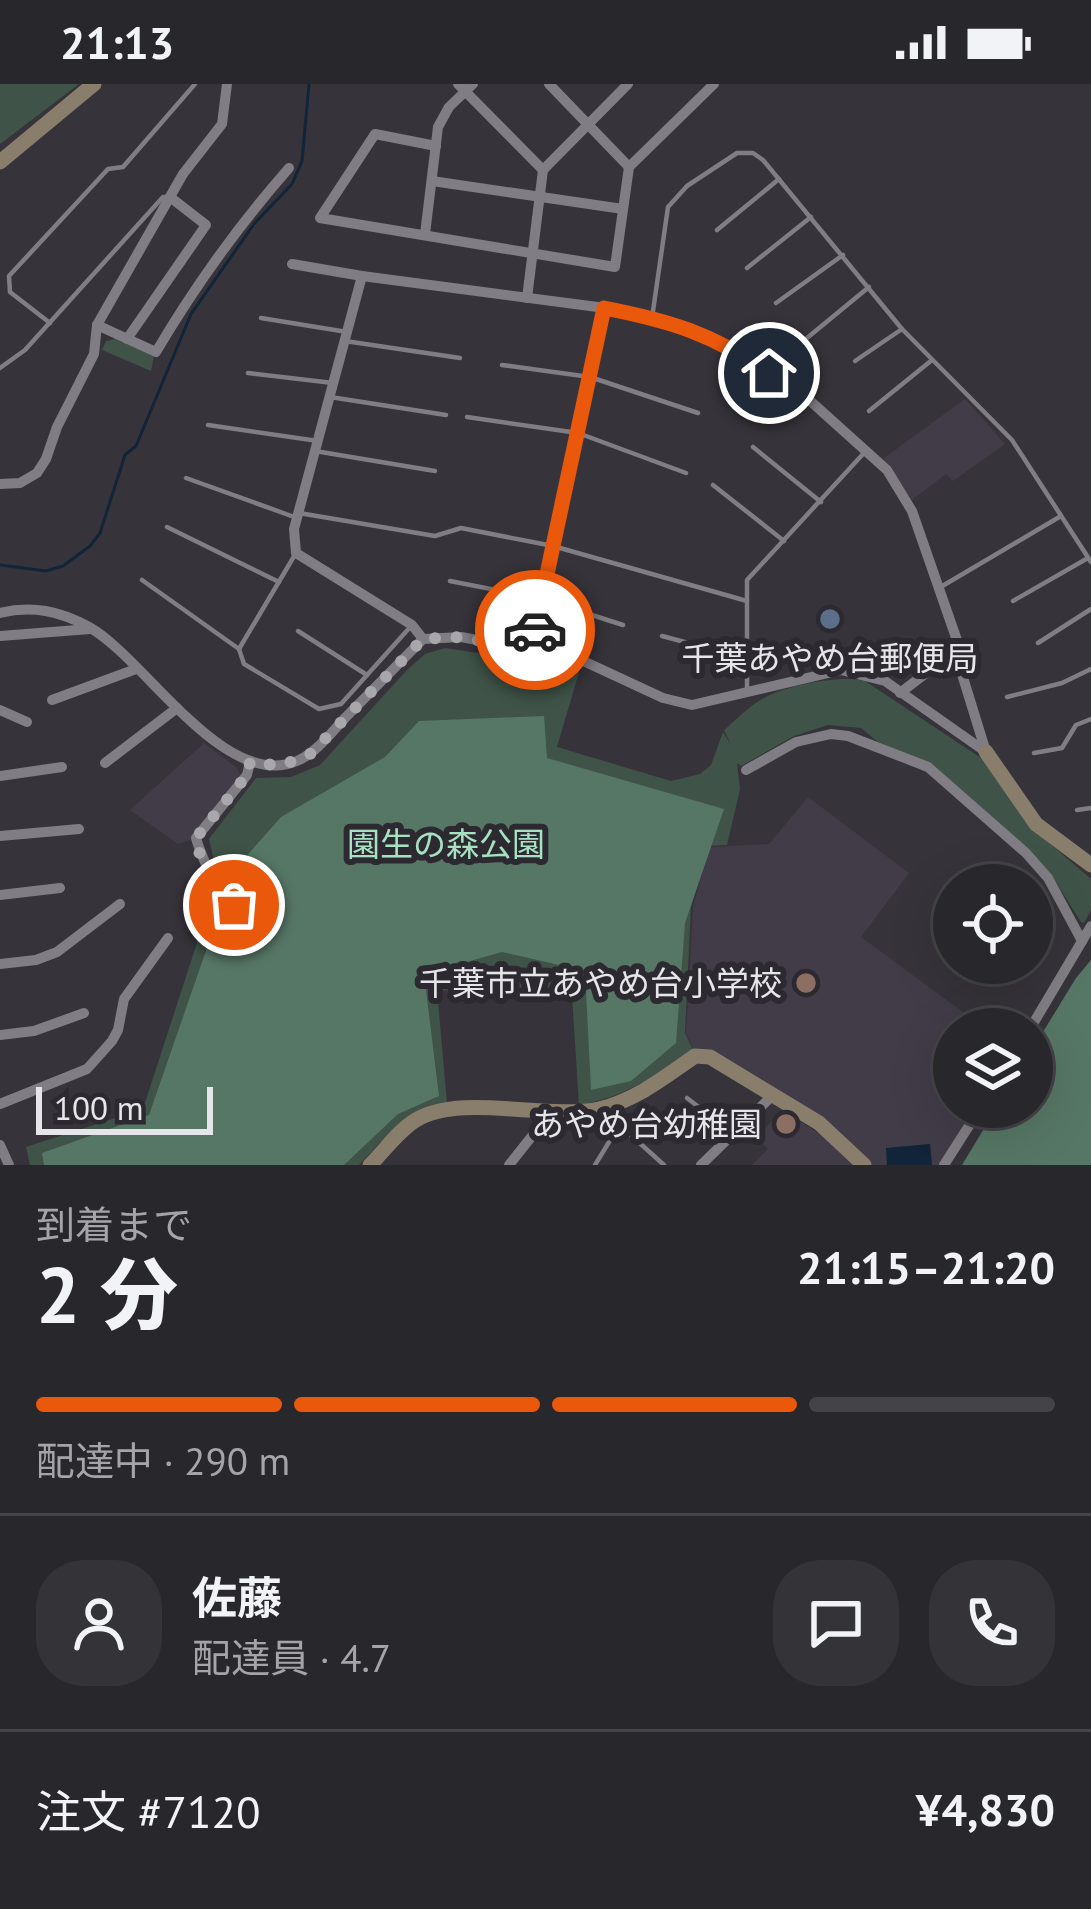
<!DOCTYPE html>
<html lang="ja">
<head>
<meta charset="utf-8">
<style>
  :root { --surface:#28272c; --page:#343338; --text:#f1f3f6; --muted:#a5a5a9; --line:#444448; --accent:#ea580c }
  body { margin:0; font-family:"PT Sans","Noto Sans JP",sans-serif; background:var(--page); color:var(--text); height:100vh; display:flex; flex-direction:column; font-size:45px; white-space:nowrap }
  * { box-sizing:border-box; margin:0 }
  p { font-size:39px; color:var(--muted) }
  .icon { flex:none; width:66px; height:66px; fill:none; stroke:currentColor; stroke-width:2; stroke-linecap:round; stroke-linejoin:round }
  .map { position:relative; height:1081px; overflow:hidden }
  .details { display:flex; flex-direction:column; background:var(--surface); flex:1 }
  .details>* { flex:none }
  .tools { position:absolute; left:933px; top:780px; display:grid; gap:24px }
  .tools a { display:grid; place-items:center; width:120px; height:120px; border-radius:50%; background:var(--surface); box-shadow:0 12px 48px #0002,0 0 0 3px var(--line); font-size:60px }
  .scale { position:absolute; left:36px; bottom:30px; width:177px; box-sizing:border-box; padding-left:12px; border:6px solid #e6e5e9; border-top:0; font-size:33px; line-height:42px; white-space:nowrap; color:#e6e5e9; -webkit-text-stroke:9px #2c2a30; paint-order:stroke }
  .pin { position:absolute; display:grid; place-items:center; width:102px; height:102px; color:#fff; margin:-51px; border:6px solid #fff; border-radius:50%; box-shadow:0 3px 12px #0007 }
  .courier { position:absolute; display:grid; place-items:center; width:120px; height:120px; margin:-60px; border:9px solid #ea580c; border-radius:50%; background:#fff; color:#222; box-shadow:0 3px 15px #0007 }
  .head em { font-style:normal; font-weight:800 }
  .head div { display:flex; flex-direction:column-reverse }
  .head { display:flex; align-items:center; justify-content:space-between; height:204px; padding:0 36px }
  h1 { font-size:78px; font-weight:800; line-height:90px }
  .bar { display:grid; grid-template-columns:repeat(4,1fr); gap:18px 12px; align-content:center; height:144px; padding:0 36px }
  .bar i { height:15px; border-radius:9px; background:var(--line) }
  .bar .selected { background:var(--accent) }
  .bar p { grid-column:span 4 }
  .line { display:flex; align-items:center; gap:30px; padding:0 36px; border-top:3px solid var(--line) }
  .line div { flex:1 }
  .round { display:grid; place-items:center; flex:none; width:126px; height:126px; border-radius:48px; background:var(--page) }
  .status { display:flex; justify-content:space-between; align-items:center; height:84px; padding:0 60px; background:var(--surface); direction:ltr }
  .status svg { height:33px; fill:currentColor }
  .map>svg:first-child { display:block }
  .built { fill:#413c48 }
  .green { fill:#3f5348 }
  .forest { fill:#577766 }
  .water { fill:#112438 }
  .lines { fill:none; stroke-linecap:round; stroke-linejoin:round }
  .stream { stroke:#112438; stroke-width:3 }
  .lane { stroke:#807d84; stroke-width:4.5 }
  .street { stroke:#807d84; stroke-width:10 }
  .secondary { stroke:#897e6b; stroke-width:15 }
  .done { stroke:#a8a7ac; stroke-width:12; stroke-dasharray:0 21.6 }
  .route { stroke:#ea580c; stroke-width:15 }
  .service-dot { fill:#5c6f8a; stroke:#2c2a30; stroke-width:4.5 }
  .education-dot { fill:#8d6e63; stroke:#2c2a30; stroke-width:4.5 }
  .labels { text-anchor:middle; stroke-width:12; stroke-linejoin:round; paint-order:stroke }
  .poi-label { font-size:33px; fill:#e6e5e9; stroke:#2c2a30; text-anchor:end }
  .park-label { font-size:33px; fill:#a6e1c1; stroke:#2c2a30 }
</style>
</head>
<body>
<div class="status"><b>21:13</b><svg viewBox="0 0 49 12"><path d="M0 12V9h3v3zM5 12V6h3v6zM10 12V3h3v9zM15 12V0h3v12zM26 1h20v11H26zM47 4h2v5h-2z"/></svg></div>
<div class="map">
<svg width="1091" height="1081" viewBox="0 0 1091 1081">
  <rect width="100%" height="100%" fill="#36343a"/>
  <g class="built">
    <path d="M965 315 1005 360 953 397 946 390 912 416 884 374Z"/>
    <path d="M204 659 237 684 242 694 191 756 178 760 130 726Z"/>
    <path d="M808 713 909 789 861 853 986 945H954V1023H975L940 1081H872L831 1040 694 966 686 949 693 823 709 763 769 760Z"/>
    <path d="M782 1026 826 1054 856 1081H752L768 1065 756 1054Z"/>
  </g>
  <g class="green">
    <path d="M0 0H79L0 60Z"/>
    <path d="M115 255 154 272 151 287 102 266 106 257Z"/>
    <path d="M445 564 580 585 557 663 671 697 700 690 711 681 723 648 731 661 724 646C736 636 748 623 762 615 783 602 841 590 865 597L981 674 1033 745 1091 795V826L1084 839 1081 838 1052 792 932 681 878 658 861 644 828 641 794 652 741 682 737 679 740 705 727 761 707 762 691 823 685 949 693 966C651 993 629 1012 579 1021L572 911 437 906 447 1019C409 1022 384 1055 359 1081H30L26 1063 143 1025 218 794 209 755 256 694 291 693 320 681 407 586 425 570Z"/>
  </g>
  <g class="forest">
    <path d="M544 632 547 674 724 725 685 839 676 959 631 997 591 1006 585 887 502 868 424 890 439 1012 398 1030 344 1081H44L42 1069 149 1031 234 786 281 733 385 673 419 637Z"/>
    <path d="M1091 876V1081H962L997 1023H1032V966L1076 894Z"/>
  </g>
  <path class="water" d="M930 1060 932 1081H887L886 1064Z"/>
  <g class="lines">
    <path class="stream" d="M0 481 46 487 63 482 90 462 100 449 125 371 136 362 191 230 254 140 292 100 302 77 309 0"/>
    <g class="lane">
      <path d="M717 146 779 95"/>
      <path d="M747 184 811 133"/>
      <path d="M776 219 843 171"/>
      <path d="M261 234 347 248"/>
      <path d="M652 234 668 123 687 102 737 69H753L763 76 902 245 1012 356 1091 478"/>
      <path d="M50 239 10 208 9 192 108 85 123 83 195 0"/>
      <path d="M807 254 869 203"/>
      <path d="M345 257 460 274"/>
      <path d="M855 277 902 245"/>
      <path d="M502 281 590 293 698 329"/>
      <path d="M0 284 25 266 163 113H167"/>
      <path d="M248 289 333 299"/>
      <path d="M330 313 446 331"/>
      <path d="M869 327 932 276"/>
      <path d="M467 333 578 349 686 389"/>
      <path d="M208 341 318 357"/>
      <path d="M753 363 821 418"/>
      <path d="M315 367 435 387"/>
      <path d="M186 394 297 434"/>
      <path d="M713 401 784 457"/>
      <path d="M299 429 435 452 461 444 553 462 747 517"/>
      <path d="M167 443 279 498"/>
      <path d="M142 496 239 565 244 580 319 625 341 620 412 541"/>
      <path d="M450 497 542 515 623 541"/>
      <path d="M939 504 1061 432"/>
      <path d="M1013 517 1088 474"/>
      <path d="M298 547 367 591"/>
      <path d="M662 552 722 568 747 562"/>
      <path d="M1038 559 1091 525"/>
      <path d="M239 565 296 469"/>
      <path d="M747 607V496L863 370"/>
      <path d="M1007 613 1062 599 1091 585"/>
      <path d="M1034 669 1062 664 1076 641 1091 635"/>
      <path d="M1077 726 1091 724"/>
      <path d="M687 1014 730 1047"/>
      <path d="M595 1081 617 1045 623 1044 664 1081"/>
    </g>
    <g class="street">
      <path d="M458 0 543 86"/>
      <path d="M549 0 629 83"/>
      <path d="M436 62 375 50 320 134 615 183 629 83 714 0"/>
      <path d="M432 97 623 125"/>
      <path d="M425 150 438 43 449 23 473 0"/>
      <path d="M292 180 362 192 605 224 691 245 732 263 807 314 887 386 912 427 959 562 957 574 986 668"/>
      <path d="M362 192 294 445 296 469 412 541 423 555"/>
      <path d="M527 214 543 86 628 0"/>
      <path d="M97 241 156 268C195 202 238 142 289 84"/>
      <path d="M127 255 206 141 170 113"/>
      <path d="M0 400 20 399 37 389 46 375 57 343 94 270 97 241 183 90 222 40 227 0"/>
      <path d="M0 529C32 521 60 527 89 543 145 574 224 708 297 677 316 669 331 649 345 634 371 608 397 581 423 555L461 553 579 575 663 614 692 621 841 586 885 597 986 668"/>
      <path d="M0 552 90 545"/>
      <path d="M531 566 605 224"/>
      <path d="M900 609 930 586 957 574"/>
      <path d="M52 616 136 585"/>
      <path d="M0 626 27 638"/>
      <path d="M105 679 177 624"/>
      <path d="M746 686 796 658 831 650 848 652 928 683 1026 769 1048 794 1082 857"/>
      <path d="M0 692 62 683"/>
      <path d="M0 752 79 745"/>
      <path d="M0 811 60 804"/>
      <path d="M234 843 239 827C234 822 228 817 223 812 216 805 199 766 196 754L247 691 250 678"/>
      <path d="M0 880 36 876 57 868 120 820"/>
      <path d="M1030 945 1091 842"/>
      <path d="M0 951 34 947 84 929"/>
      <path d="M0 1020 87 985 112 957 118 946 124 915 168 854"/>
      <path d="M0 1061 9 1081"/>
      <path d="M509 1081 536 1047"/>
      <path d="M701 1081 774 1010"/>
      <path d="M944 1081 981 1023"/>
    </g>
    <g class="secondary">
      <path d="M0 78 94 0"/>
      <path d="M986 668 1036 740 1091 781"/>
      <path d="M370 1081C385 1066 399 1046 416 1036 461 1009 546 1036 599 1025 636 1016 665 993 695 972L710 973 819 1039 864 1081"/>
    </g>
  </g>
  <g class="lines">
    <path class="done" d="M234 821 218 808 214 792 201 775 196 754 247 691 250 678 281 682 310 670 423 555 461 553 531 566 535 546"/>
    <path class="route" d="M535 546 604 224C671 237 713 250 769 289"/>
  </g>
  <circle class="service-dot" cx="830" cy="535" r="12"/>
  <g class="education-dot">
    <circle cx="806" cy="899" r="12"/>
    <circle cx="786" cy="1040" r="12"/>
  </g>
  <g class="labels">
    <g class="poi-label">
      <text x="830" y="586" text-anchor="middle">千葉あやめ台郵便局</text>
      <text x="782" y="911">千葉市立あやめ台小学校</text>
      <text x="762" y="1052">あやめ台幼稚園</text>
    </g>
    <g class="park-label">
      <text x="446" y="772">園生の森公園</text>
    </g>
  </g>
</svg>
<div class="tools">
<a><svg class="icon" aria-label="locate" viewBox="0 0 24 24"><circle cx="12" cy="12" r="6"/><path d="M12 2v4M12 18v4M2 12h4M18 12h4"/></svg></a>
<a><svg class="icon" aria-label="layers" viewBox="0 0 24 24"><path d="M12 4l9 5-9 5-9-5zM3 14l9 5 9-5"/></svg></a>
</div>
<div class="scale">100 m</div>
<div class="pin" style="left:234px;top:821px;background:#ea580c"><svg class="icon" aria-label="bag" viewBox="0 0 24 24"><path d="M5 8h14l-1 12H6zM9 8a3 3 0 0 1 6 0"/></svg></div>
<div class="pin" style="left:769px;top:289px;background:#1f2937"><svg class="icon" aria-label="home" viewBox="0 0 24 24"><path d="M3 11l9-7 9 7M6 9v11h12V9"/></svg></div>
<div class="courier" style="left:535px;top:546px"><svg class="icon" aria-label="car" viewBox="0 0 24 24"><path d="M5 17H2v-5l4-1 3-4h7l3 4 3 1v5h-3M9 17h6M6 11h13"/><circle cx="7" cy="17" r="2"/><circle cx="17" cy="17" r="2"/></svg></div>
</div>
<section class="details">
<div class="head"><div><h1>2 分</h1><p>到着まで</p></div><em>21:15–21:20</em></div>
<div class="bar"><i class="selected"></i><i class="selected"></i><i class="selected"></i><i></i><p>配達中 · 290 m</p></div>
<div class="line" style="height:216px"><a class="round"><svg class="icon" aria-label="person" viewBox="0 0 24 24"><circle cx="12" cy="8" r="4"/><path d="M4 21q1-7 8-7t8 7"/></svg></a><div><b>佐藤</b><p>配達員 · 4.7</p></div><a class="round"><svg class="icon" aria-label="chat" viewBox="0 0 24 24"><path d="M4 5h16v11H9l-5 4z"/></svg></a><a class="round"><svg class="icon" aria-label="phone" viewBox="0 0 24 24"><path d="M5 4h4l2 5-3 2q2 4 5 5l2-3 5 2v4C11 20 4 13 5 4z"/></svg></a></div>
<div class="line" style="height:156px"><div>注文 #7120</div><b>¥4,830</b></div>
</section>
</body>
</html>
